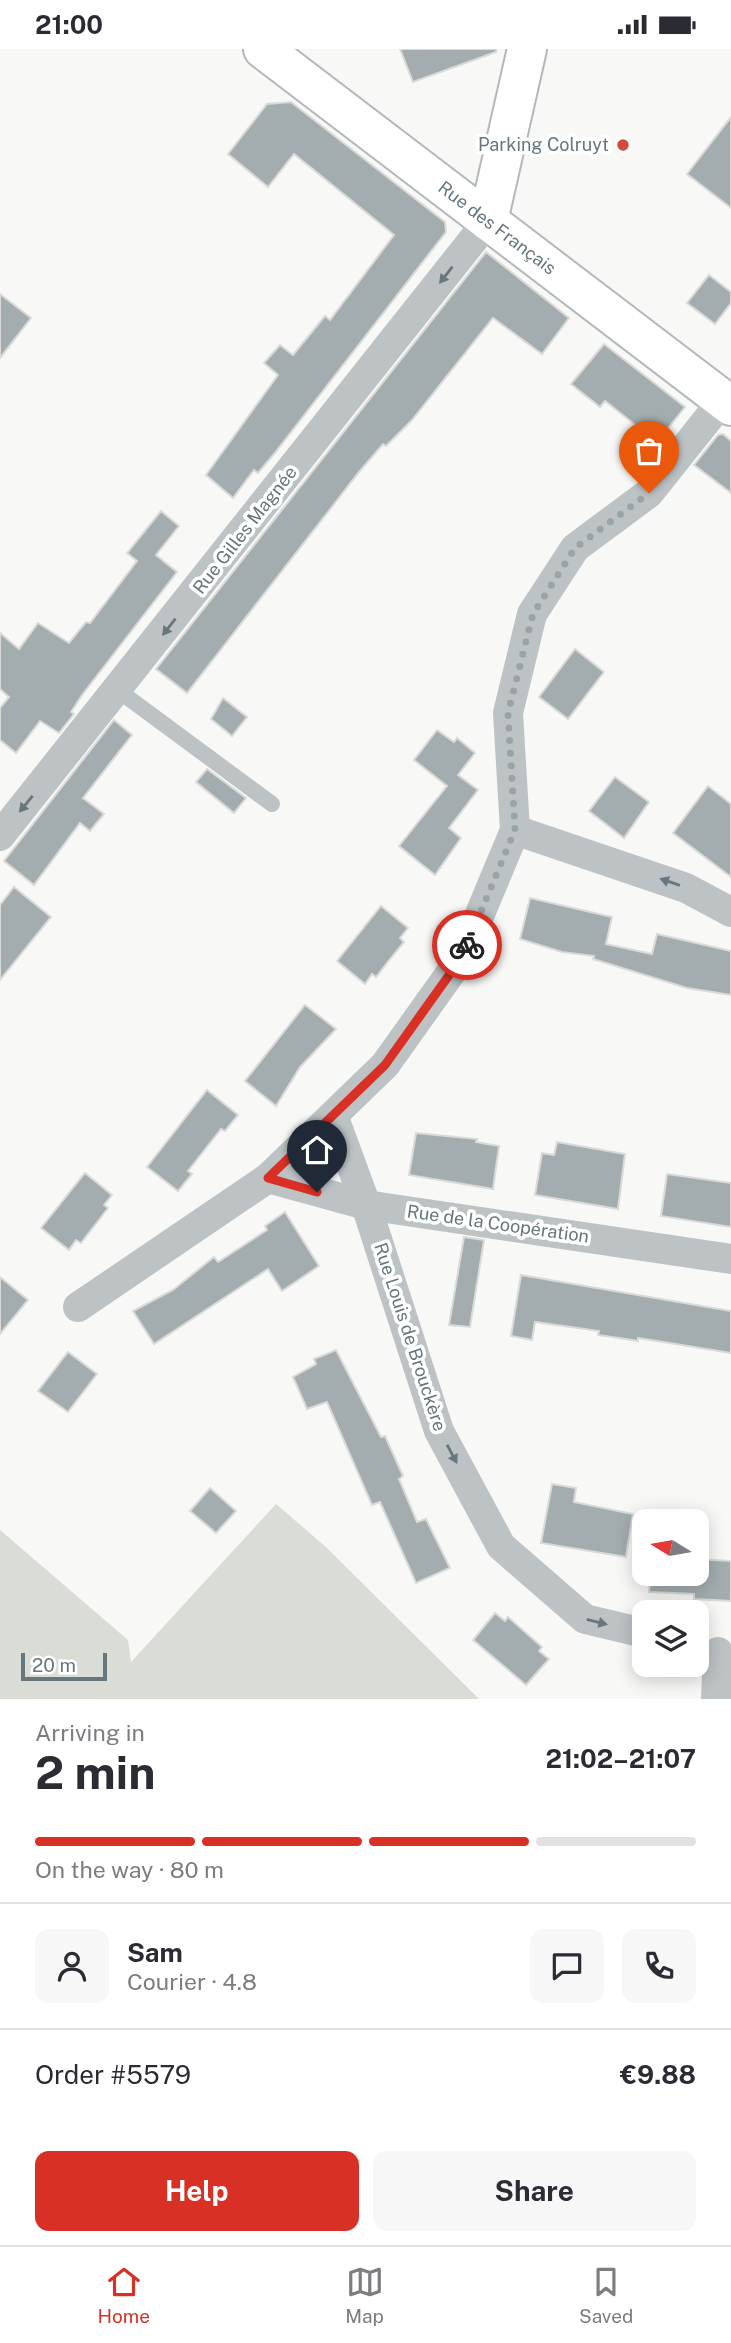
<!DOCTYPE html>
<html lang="en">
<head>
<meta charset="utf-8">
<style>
  :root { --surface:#fff; --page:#f7f7f7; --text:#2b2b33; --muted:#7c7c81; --line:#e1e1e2; --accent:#d93025 }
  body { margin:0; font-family:"Public Sans",sans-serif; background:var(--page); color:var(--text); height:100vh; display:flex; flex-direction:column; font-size:26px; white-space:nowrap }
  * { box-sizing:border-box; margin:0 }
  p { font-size:23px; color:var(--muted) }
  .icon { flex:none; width:38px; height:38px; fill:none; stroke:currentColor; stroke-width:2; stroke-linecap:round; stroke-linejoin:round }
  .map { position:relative; height:1650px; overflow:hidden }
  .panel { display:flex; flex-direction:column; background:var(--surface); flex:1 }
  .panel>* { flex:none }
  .needle { width:46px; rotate:281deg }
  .controls { position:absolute; left:632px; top:1460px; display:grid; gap:14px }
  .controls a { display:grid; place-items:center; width:77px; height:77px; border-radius:14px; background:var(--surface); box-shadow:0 4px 18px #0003; font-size:35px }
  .scale { position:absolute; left:21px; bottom:18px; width:86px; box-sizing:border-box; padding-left:7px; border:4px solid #66777e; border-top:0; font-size:19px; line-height:24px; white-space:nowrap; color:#66777e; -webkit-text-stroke:5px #fff; paint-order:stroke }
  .pin { position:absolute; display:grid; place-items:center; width:60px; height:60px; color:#fff; margin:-72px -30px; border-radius:50% 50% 50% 0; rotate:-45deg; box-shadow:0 0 7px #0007 }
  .pin .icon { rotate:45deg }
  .courier { position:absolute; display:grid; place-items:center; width:70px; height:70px; margin:-35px; border:5px solid #d93025; border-radius:50%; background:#fff; color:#222; box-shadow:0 2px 9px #0007 }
  .overview em { font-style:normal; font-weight:700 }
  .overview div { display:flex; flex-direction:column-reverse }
  .overview { display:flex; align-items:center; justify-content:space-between; height:119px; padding:0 35px }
  h1 { font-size:46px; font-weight:700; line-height:52px }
  .bar { display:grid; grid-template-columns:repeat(4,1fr); gap:10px 7px; align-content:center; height:84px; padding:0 35px }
  .bar i { height:9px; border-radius:5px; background:var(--line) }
  .bar .on { background:var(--accent) }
  .bar p { grid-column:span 4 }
  .line { display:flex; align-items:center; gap:18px; padding:0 35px; border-top:2px solid var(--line) }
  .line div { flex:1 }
  .round { display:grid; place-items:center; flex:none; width:74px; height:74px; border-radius:14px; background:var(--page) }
  .action { display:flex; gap:14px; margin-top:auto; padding:14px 35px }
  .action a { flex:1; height:80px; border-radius:14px; background:var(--accent); color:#fff; font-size:28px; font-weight:700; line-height:80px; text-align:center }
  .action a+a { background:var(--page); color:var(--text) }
  .status { display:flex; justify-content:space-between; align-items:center; height:49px; padding:0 35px; background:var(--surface); direction:ltr }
  .status svg { height:19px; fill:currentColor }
  .tabs { display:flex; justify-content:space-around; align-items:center; height:98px; border-top:2px solid var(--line); background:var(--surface); font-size:19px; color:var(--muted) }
  .tabs a { display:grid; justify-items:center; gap:4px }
  .tabs .on { color:var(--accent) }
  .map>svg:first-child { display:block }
  .green { fill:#d9ddd6 }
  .building { fill:#a3adb0; stroke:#dadad8; stroke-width:2 }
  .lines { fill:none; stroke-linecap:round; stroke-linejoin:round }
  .secondary-casing { stroke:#b2b9bc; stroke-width:42 }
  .lane { stroke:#bdc3c5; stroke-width:16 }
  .street { stroke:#bdc3c5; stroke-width:30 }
  .secondary { stroke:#fff; stroke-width:38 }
  .oneway { fill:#66777e }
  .done { stroke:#99a4a8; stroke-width:7; stroke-dasharray:0 12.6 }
  .route { stroke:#d93025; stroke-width:9 }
  .poi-dot { fill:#d14c3d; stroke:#fff; stroke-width:2.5 }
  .labels { text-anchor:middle; stroke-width:7; stroke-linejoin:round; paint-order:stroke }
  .poi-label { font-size:18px; fill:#66777e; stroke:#fff; text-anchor:end }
  .street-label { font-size:18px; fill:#66777e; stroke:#fff }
</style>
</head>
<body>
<div class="status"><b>21:00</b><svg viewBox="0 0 49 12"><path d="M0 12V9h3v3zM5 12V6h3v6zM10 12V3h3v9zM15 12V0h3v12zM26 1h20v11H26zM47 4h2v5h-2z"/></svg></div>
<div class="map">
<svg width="731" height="1650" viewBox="0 0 731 1650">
  <rect width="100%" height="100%" fill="#f8f8f6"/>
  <path class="green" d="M276 1455 326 1498 479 1650H0V1481L128 1591 131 1613Z"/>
  <g class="building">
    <path d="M400 0H496V3L413 33Z"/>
    <path d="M291 53 445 173 446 183 274 405 258 424 254 421 233 449 206 426 278 326 264 314 280 296 293 306 325 267 330 271 394 186 294 105 268 138 228 105 267 55Z"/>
    <path d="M731 68V159L687 125Z"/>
    <path d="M486 203 569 269 542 305 493 269 412 371 386 397 383 395 359 423 187 644 156 620Z"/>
    <path d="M709 226 731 243V254L715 275 687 254Z"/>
    <path d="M0 245 31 269 0 309Z"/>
    <path d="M604 295 685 358 657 393 605 352 600 358 571 335Z"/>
    <path d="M723 385 731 392V444L694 416 718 386Z"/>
    <path d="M161 462 179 477 156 506 177 523 82 646 71 663 74 665 59 684 40 672 16 704 0 691V659L9 648 0 640V584L19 600 38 574 69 594 86 573 90 574 137 512 127 504Z"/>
    <path d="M575 600 604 623 568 670 539 648Z"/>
    <path d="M223 649 247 668 232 687 211 670Z"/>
    <path d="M114 671 132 686 83 749 104 765 90 782 80 774 34 836 4 812Z"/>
    <path d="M437 681 454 693 457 689 475 704 458 726 478 741 449 779 461 789 435 826 399 797 447 737 414 711Z"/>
    <path d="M207 720 246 749 234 764 196 733Z"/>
    <path d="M615 728 649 753 624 789 589 762Z"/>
    <path d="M708 737 731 755V828L673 784Z"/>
    <path d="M14 838 51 868 0 931V856Z"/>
    <path d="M530 849 612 868 606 895 652 905 657 885 731 902V946L687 939 593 910 594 907 562 903 520 890Z"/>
    <path d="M381 857 408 879 400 889 404 893 390 910 376 928 372 925 365 935 337 912Z"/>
    <path d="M305 956 336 980 300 1018 276 1057 245 1032Z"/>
    <path d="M207 1041 238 1066 225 1082 221 1080 188 1122 192 1125 178 1142 147 1118Z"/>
    <path d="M416 1084 477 1090 476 1093 499 1097 493 1140 409 1126Z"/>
    <path d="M557 1093 625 1105 618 1160 535 1146 542 1104 554 1106Z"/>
    <path d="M85 1124 112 1146 104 1156 108 1159 81 1194 76 1191 69 1201 41 1179Z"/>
    <path d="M667 1125 731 1134V1178L661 1167Z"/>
    <path d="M285 1163 319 1217 282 1242 268 1220 154 1295 133 1262 173 1241 214 1208 218 1213 267 1181 265 1177Z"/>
    <path d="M464 1188 484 1191 470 1278 449 1276Z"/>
    <path d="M521 1226 731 1262V1304L638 1289V1292L619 1289 598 1286 599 1282 535 1273 532 1291 511 1287Z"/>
    <path d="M0 1228 28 1251 0 1285Z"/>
    <path d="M336 1301 381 1388 385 1387 403 1427 399 1430 417 1473 426 1470 450 1519 416 1534 380 1453 372 1456 327 1353 307 1360 293 1328 316 1315 314 1310Z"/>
    <path d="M68 1303 97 1325 68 1363 38 1342Z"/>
    <path d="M552 1435 576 1439 574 1453 633 1465 626 1508 541 1494Z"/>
    <path d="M210 1439 236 1462 216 1484 190 1462Z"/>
    <path d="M696 1510 731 1512V1552L694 1550V1545L649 1543 650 1524H696Z"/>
    <path d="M495 1564 505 1572 508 1568 542 1598 539 1602 549 1610 526 1636 473 1591Z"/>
  </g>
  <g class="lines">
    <g class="secondary-casing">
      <g id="secondary">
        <path d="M263 0 731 357"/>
        <path d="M488 172 527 0"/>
      </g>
    </g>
    <path class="lane" d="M119 642 272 755"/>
    <g class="street">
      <path d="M515 781 686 839 731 863"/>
      <path d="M0 787 488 172"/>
      <path d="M334 1069 366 1156 439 1382 501 1497 585 1570 644 1584"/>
      <path d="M268 1129 366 1156 731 1210"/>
      <path d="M78 1258 268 1129 385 1016 462 908 515 781 508 664 532 565 575 499 649 444 723 351"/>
      <path d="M716 1650 718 1603"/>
    </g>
    <use href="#secondary" class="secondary"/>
  </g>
  <defs><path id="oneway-solid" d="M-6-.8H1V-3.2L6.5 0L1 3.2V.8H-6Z" transform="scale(1.75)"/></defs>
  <g class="oneway">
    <use href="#oneway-solid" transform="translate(446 226) rotate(128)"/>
    <use href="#oneway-solid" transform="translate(169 578) rotate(128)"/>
    <use href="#oneway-solid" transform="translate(26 755) rotate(129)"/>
    <use href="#oneway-solid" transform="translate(670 833) rotate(-161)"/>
    <use href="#oneway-solid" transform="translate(452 1405) rotate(62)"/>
    <use href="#oneway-solid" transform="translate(597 1573) rotate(14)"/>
  </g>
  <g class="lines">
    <path class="done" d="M467 896 515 781 508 664 533 565 575 499 649 444"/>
    <path class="route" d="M317 1143 268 1129 385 1016 462 908 467 896"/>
  </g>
  <circle class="poi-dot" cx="623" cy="96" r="7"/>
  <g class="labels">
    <g class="poi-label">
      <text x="609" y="102">Parking Colruyt</text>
    </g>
    <g class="street-label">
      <text transform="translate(497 179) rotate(37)" y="6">Rue des Français</text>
      <text transform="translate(245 481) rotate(-52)" y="6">Rue Gilles Magnée</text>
      <text transform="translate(498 1175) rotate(8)" y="6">Rue de la Coopération</text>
      <text transform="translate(410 1288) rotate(72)" y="6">Rue Louis de Brouckère</text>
    </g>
  </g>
</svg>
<div class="controls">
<a><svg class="needle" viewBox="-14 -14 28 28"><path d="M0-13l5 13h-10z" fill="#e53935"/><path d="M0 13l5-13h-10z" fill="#7c7c81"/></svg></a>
<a><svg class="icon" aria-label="layers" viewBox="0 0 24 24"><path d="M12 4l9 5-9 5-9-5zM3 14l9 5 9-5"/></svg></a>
</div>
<div class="scale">20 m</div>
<div class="pin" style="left:649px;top:444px;background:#ea580c"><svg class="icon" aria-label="bag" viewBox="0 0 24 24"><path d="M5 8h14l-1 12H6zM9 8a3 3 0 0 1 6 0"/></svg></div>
<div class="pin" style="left:317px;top:1143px;background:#1f2937"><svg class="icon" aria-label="home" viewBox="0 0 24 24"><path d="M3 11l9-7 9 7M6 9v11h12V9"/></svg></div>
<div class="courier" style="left:467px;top:896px"><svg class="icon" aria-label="bike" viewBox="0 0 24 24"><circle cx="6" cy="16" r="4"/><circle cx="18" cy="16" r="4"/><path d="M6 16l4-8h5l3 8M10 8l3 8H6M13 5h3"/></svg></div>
</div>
<section class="panel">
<div class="overview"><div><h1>2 min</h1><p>Arriving in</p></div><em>21:02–21:07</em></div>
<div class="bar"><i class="on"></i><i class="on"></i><i class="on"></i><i></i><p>On the way · 80 m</p></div>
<div class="line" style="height:126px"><a class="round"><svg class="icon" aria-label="person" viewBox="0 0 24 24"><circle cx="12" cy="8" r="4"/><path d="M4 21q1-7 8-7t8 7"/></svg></a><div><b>Sam</b><p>Courier · 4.8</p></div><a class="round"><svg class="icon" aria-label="chat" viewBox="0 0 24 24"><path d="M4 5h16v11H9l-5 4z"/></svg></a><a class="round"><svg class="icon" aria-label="phone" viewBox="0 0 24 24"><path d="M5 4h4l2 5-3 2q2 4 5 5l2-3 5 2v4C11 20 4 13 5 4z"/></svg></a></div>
<div class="line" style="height:91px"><div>Order #5579</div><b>€9.88</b></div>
<div class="action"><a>Help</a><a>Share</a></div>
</section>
<nav class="tabs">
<a class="on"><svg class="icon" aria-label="home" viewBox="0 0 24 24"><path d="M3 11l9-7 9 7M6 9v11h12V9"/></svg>Home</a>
<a><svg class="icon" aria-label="map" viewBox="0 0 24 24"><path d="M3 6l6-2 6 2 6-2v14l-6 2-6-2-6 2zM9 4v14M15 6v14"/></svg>Map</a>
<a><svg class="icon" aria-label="saved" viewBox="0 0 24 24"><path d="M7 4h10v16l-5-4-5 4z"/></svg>Saved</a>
</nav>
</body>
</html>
